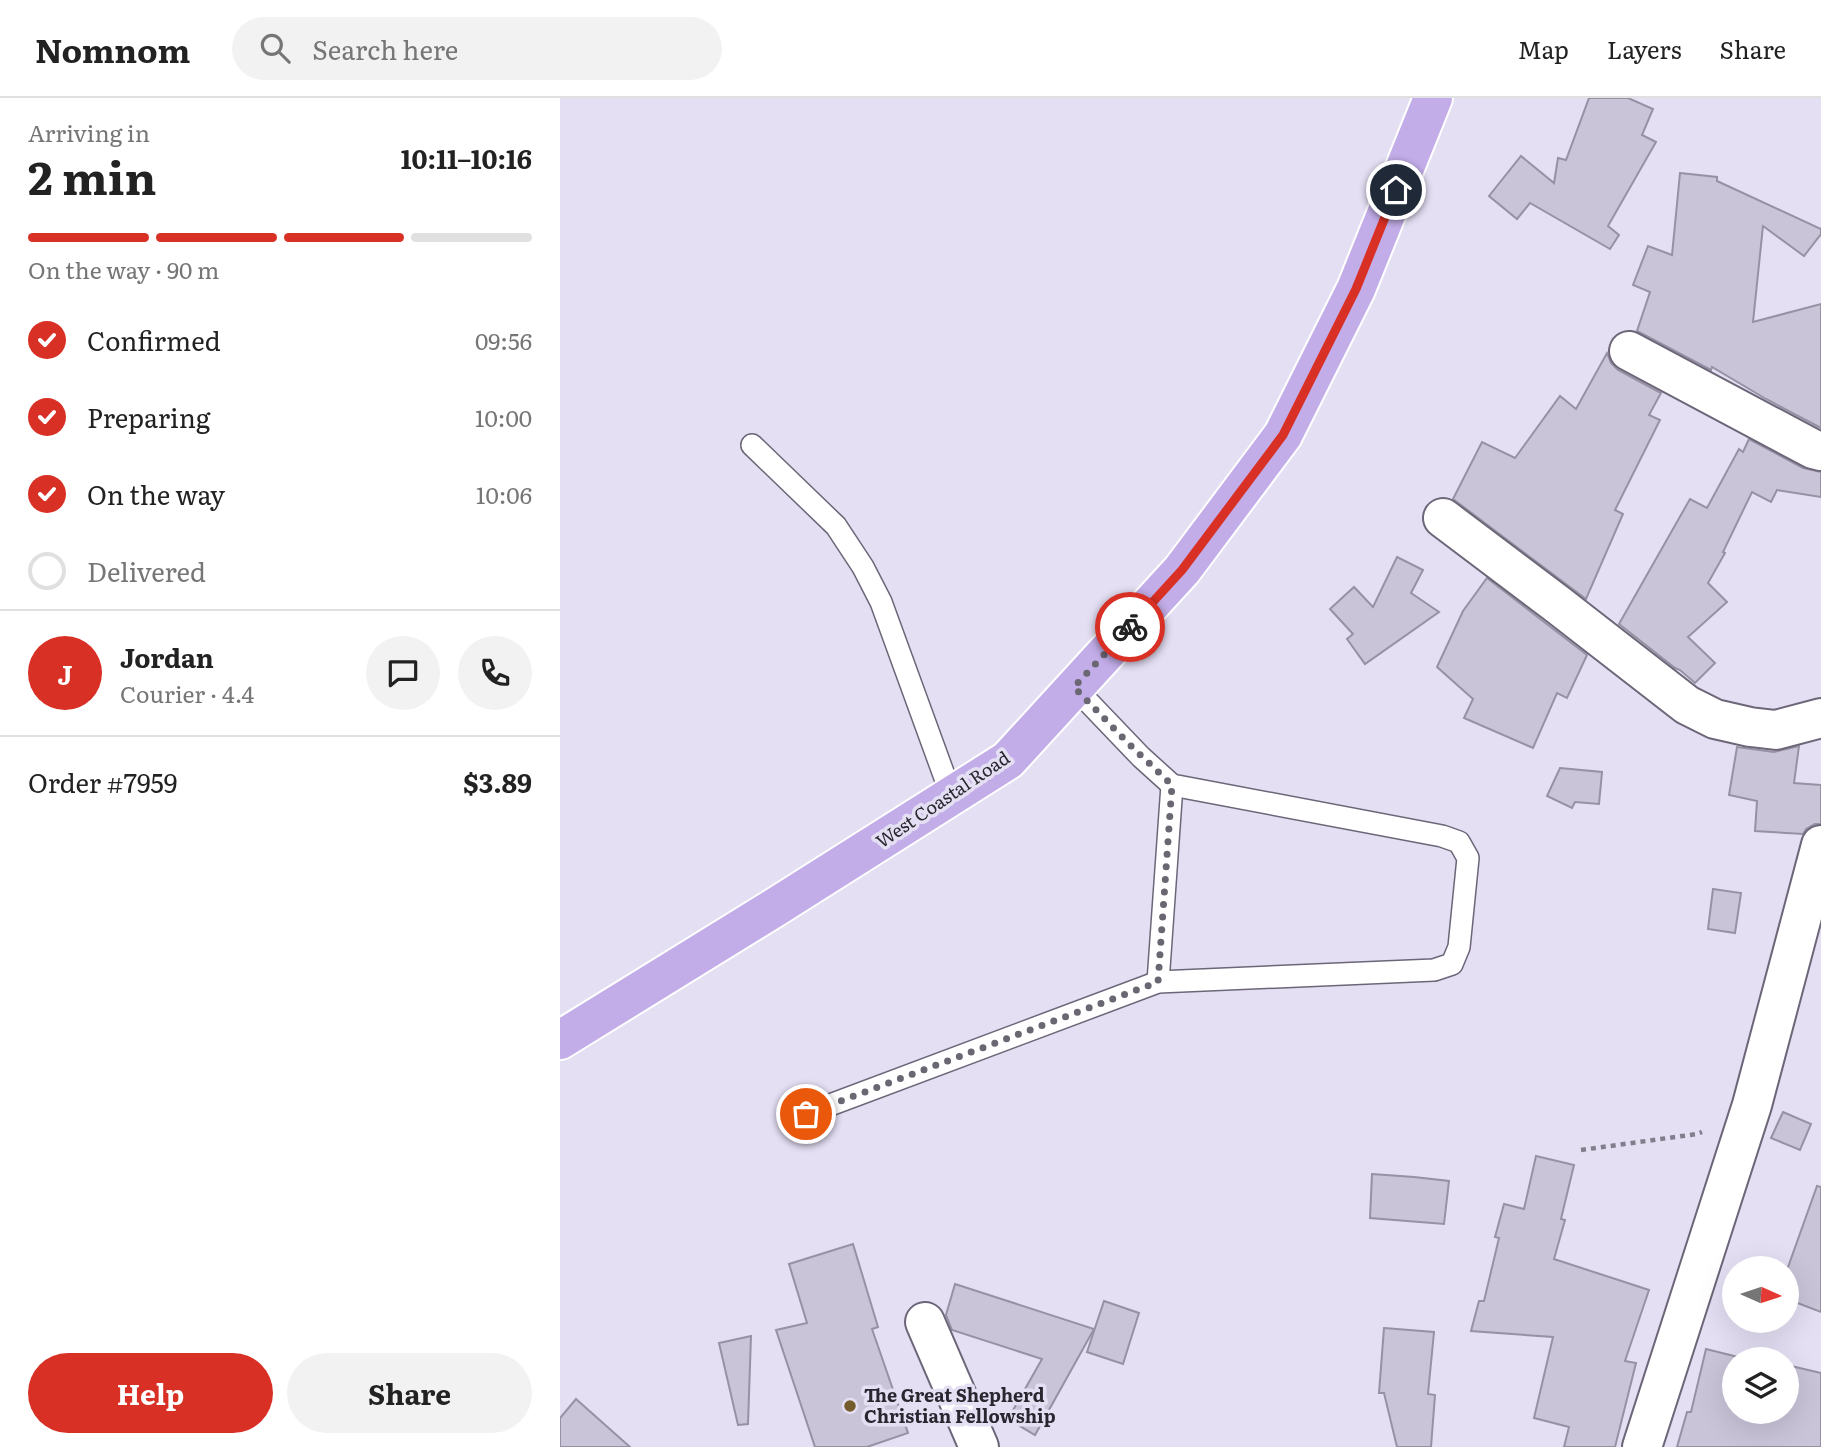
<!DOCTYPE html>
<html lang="en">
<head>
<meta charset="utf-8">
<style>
  :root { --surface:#fff; --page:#f2f2f2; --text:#222; --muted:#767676; --line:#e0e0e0; --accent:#d93025 }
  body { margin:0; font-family:Literata,serif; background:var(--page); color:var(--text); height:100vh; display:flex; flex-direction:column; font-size:26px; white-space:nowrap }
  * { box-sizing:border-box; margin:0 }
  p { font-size:23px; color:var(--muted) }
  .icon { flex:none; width:38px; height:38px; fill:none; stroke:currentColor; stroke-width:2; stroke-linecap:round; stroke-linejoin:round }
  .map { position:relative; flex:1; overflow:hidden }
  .drawer { display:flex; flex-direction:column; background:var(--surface); width:560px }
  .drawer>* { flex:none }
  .needle { width:46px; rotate:93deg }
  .fabs { position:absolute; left:1162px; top:1158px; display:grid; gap:14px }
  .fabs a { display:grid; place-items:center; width:77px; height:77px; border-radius:50%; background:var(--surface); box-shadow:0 7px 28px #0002; font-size:35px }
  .pin { position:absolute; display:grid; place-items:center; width:60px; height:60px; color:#fff; margin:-30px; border:4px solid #fff; border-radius:50%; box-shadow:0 2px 7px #0007 }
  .courier { position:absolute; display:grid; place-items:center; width:70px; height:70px; margin:-35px; border:5px solid #d93025; border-radius:50%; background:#fff; color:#222; box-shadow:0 2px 9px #0007 }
  .overview em { font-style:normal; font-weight:700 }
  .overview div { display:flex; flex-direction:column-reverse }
  .overview { display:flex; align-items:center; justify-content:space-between; height:119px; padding:0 28px }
  h1 { font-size:46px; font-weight:700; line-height:52px }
  .bar { display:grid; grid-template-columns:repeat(4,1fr); gap:10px 7px; align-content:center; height:84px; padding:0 28px }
  .bar i { height:9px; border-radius:5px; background:var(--line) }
  .bar .current { background:var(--accent) }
  .bar p { grid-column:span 4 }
  .line { display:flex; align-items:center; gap:18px; padding:0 28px; border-top:2px solid var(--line) }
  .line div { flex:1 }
  .round { display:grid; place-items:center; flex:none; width:74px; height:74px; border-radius:37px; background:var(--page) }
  ol { padding:0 28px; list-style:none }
  li { display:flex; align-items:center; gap:21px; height:77px }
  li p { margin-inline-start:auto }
  li .icon { padding:7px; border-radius:50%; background:var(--accent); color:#fff; stroke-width:4 }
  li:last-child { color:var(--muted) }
  li i { width:38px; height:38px; border:4px solid var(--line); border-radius:50% }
  .action { display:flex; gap:14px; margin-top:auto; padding:14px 28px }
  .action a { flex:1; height:80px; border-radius:42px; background:var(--accent); color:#fff; font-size:28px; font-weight:700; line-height:80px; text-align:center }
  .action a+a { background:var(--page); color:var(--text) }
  header { display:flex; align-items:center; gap:42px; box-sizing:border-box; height:98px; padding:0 35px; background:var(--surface); border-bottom:2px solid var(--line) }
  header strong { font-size:33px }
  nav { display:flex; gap:38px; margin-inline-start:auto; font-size:24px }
  .search { width:490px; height:63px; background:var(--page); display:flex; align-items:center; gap:18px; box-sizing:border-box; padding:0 24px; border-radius:38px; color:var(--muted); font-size:26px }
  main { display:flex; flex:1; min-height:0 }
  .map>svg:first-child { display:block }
  .building { fill:#cac4d9; stroke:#9791a4; stroke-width:2 }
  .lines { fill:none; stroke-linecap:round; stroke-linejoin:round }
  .lane-casing { stroke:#6c6678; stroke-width:24 }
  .street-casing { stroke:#6c6678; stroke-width:42 }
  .primary-casing { stroke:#fff; stroke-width:42 }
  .path { stroke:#827e8c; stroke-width:4.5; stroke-dasharray:5 5; stroke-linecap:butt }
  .lane { stroke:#fff; stroke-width:21 }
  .street { stroke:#fff; stroke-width:38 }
  .primary { stroke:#c2ade8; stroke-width:38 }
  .done { stroke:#6a6773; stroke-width:7; stroke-dasharray:0 12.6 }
  .route { stroke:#d93025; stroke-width:9 }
  .poi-dot { fill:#745c2c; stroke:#e5dff4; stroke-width:2.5 }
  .labels { text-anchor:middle; stroke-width:7; stroke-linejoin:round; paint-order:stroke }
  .street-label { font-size:18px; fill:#28262e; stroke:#e5dff4 }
  .poi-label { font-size:18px; font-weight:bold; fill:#28262e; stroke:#e5dff4; text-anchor:start }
</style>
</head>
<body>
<header>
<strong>Nomnom</strong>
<div class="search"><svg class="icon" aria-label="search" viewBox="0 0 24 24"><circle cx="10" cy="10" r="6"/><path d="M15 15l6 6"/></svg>Search here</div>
<nav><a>Map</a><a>Layers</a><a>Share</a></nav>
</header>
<main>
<section class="drawer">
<div class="overview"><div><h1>2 min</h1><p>Arriving in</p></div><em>10:11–10:16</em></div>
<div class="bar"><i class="current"></i><i class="current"></i><i class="current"></i><i></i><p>On the way · 90 m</p></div>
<ol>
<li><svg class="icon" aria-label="check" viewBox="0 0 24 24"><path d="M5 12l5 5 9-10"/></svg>Confirmed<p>09:56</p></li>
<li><svg class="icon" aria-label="check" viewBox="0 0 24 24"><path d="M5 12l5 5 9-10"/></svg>Preparing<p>10:00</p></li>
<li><svg class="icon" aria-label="check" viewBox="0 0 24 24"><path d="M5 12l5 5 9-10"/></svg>On the way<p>10:06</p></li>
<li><i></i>Delivered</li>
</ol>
<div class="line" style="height:126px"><b class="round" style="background:var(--accent);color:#fff">J</b><div><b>Jordan</b><p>Courier · 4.4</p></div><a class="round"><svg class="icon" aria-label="chat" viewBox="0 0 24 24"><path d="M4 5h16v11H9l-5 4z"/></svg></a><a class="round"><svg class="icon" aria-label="phone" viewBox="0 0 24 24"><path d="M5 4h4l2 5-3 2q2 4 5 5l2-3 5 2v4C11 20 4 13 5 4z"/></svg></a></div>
<div class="line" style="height:91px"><div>Order #7959</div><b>$3.89</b></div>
<div class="action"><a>Help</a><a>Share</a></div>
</section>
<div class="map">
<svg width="1261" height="1349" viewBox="0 0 1261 1349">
  <rect width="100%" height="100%" fill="#e5dff4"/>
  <g class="building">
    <path d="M1029 0H1068L1093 11 1082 37 1096 44 1048 128 1059 137 1050 151 970 105 957 121 929 98 961 58 994 85 998 60 1006 62Z"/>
    <path d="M1120 75 1157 79V83L1261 131V136L1244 158 1203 128 1193 224 1261 206V330L1206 301 1152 269 1151 272 1077 233 1090 194 1073 187 1088 148 1112 157Z"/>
    <path d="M1047 255 1051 265 1058 272 1101 295 1089 317 1100 322 1055 412 1063 416 1026 501 893 401 922 344 955 360 1000 298 1016 311Z"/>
    <path d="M1189 341 1243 370 1261 374V399L1217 392 1211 404 1192 394 1163 454 1165 455 1148 485 1167 504 1128 539 1155 565 1135 585 1120 572 1115 570 1059 526 1130 401 1147 410 1179 351 1183 354Z"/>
    <path d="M837 459 863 472 851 495 879 514 805 566 787 541 793 536 770 511 794 489 813 509Z"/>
    <path d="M927 480 1027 557 1007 600 997 595 973 650 904 620 913 601 877 569 903 513Z"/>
    <path d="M1239 648 1234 685 1261 687V726H1255L1246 731 1243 736 1195 733 1197 703 1169 697 1177 649 1214 654Z"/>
    <path d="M1000 670 1042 674 1039 706 1015 704 1012 710 987 698Z"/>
    <path d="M1153 791 1181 795 1175 835 1148 831Z"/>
    <path d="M1223 1014 1251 1026 1240 1052 1211 1040Z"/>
    <path d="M976 1058 1014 1067 1001 1121 1005 1122 994 1161 1089 1192 1065 1263 1076 1265 1055 1349H1004L1009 1329 974 1320 993 1239 911 1233 919 1203H924L939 1140 935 1139 944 1106 964 1111Z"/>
    <path d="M812 1076 854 1079 889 1083 884 1126 810 1120Z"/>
    <path d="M1257 1088 1261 1089V1214L1227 1201V1172Z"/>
    <path d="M293 1146 318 1229 312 1231 348 1335 307 1349H255L216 1232 247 1225 229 1166Z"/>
    <path d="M395 1186 534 1231 475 1337 448 1321 482 1261 392 1232 386 1217Z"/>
    <path d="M544 1203 579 1215 563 1266 527 1254Z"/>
    <path d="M824 1230 874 1234 868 1296 875 1297 871 1349H837L824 1295H819Z"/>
    <path d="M191 1238 188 1326 178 1327 159 1245Z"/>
    <path d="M1146 1251 1190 1262H1174V1314H1227V1267L1261 1275V1349H1117L1127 1314H1131Z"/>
    <path d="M16 1301 70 1349H0V1320Z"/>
  </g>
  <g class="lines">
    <g class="lane-casing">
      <g id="lane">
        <path d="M192 347 276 428 303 469 321 504 392 699"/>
        <path d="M598 884 612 687"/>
        <path d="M246 1016 598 884 874 872 892 866 899 849 908 760 899 744 882 738 612 687 581 659 514 589"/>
      </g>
    </g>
    <g class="street-casing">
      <g id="street">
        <path d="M1069 253 1253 351 1261 353"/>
        <path d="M883 420 997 506 1127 607 1155 621 1190 629 1216 632 1261 620"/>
        <path d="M365 1224 419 1349"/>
        <path d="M1082 1349 1192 1007 1261 747"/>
      </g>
    </g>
    <g class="primary-casing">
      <path id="primary" d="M0 942 214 810 448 662 622 472 723 337 796 191 873 0"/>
    </g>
    <path class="path" d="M1021 1052 1137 1036 1142 1034"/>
    <use href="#lane" class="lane"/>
    <use href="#street" class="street"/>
    <use href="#primary" class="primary"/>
  </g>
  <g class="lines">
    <path class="done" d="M246 1016 598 884 612 687 569 646 514 589 570 529"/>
    <path class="route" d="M570 529 622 472 723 337 796 191 836 92"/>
  </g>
  <circle class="poi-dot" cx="290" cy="1308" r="7"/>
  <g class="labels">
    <g class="street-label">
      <text transform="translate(383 702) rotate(-34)" y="6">West Coastal Road</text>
    </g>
    <g class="poi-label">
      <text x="304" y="1304">The Great Shepherd<tspan x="304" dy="21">Christian Fellowship</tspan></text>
    </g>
  </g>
</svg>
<div class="fabs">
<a><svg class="needle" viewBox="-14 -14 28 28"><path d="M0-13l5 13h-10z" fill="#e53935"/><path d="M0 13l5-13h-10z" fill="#767676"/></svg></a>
<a><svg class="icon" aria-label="layers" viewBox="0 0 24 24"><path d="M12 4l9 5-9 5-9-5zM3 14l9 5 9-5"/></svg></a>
</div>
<div class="pin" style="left:246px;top:1016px;background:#ea580c"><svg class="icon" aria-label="bag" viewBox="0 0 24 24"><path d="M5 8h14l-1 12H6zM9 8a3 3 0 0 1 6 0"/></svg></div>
<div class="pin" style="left:836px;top:92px;background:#1f2937"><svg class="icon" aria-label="home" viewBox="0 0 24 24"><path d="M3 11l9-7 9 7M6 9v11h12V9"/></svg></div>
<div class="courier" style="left:570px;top:529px"><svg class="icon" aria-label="bike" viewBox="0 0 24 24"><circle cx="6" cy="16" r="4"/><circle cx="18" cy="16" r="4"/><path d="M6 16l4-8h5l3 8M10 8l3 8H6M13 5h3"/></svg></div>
</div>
</main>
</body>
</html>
